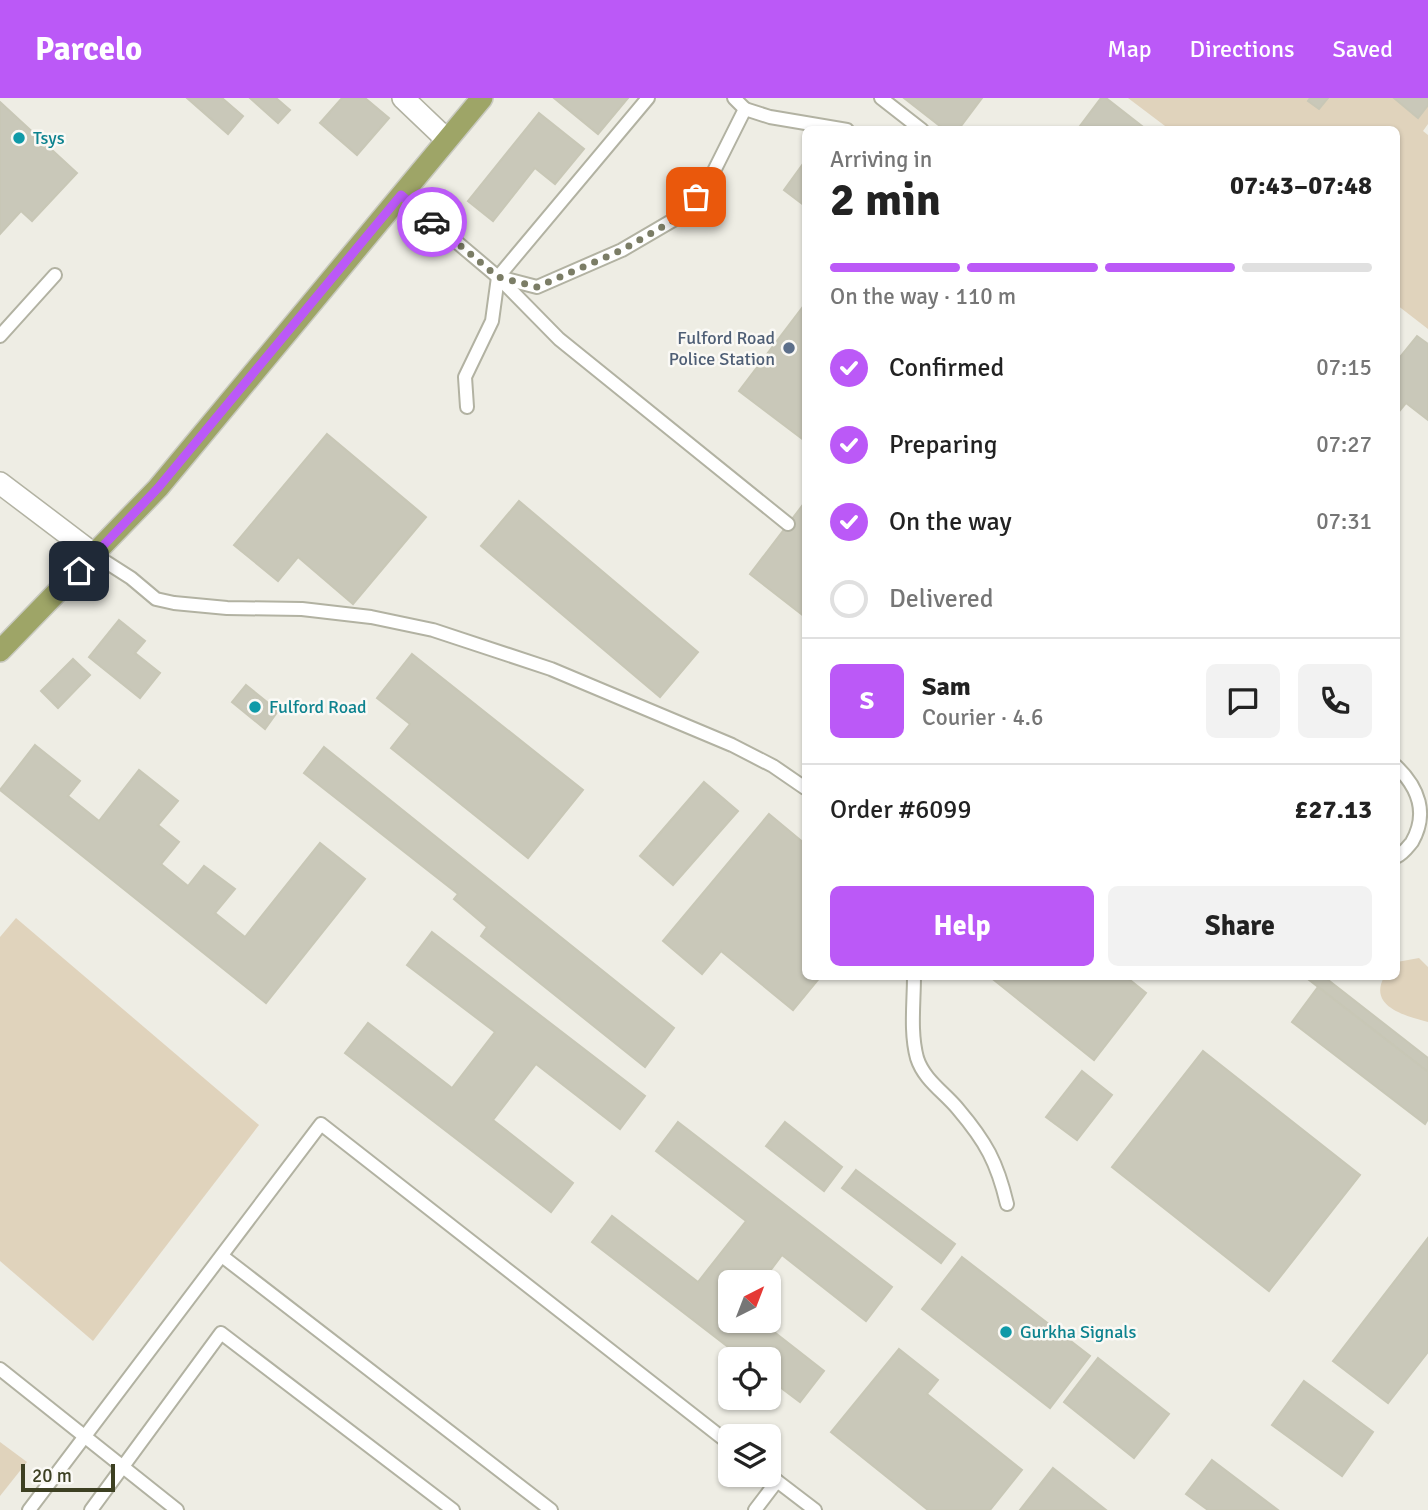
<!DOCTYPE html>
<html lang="en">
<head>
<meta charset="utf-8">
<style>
  :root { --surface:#fff; --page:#f2f2f2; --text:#222; --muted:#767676; --line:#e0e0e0; --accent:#bb59f7 }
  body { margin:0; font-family:Signika,sans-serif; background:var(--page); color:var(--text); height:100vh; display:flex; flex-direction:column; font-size:26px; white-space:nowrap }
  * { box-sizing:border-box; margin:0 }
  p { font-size:23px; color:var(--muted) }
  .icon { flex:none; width:38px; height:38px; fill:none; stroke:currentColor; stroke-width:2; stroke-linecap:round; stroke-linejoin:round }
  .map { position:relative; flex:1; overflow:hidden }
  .panel { position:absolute; left:802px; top:28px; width:598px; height:854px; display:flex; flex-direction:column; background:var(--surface); border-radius:10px; box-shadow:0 2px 5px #0004 }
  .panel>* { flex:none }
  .needle { width:46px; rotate:42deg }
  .tools { position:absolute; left:718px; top:1172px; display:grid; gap:14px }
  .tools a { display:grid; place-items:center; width:63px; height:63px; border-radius:10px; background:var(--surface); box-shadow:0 2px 5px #0004; font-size:35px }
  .scale { position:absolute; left:21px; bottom:18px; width:94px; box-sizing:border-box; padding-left:7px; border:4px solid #3d4022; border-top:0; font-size:19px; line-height:24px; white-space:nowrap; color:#3d4022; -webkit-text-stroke:5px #faf9f5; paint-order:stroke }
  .pin { position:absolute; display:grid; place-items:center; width:60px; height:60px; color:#fff; margin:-30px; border-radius:14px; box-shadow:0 4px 10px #0006 }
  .courier { position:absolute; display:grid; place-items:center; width:70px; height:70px; margin:-35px; border:5px solid #bb59f7; border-radius:50%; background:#fff; color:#222; box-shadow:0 2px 9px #0007 }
  .head em { font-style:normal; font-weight:800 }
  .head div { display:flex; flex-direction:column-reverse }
  .head { display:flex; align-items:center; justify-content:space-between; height:119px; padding:0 28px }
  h1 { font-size:46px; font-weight:800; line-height:52px }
  .bar { display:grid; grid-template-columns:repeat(4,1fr); gap:10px 7px; align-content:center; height:84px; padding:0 28px }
  .bar i { height:9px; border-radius:5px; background:var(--line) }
  .bar .on { background:var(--accent) }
  .bar p { grid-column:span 4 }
  .line { display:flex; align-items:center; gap:18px; padding:0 28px; border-top:2px solid var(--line) }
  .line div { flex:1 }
  .round { display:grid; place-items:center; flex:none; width:74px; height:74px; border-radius:10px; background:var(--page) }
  ol { padding:0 28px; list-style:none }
  li { display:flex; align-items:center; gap:21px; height:77px }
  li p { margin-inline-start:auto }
  li .icon { padding:7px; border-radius:50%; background:var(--accent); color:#fff; stroke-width:4 }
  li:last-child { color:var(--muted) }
  li i { width:38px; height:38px; border:4px solid var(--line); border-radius:50% }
  .cta { display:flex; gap:14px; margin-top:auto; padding:14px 28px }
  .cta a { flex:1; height:80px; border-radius:10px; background:var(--accent); color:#fff; font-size:28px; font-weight:800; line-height:80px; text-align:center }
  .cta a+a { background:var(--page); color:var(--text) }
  header { display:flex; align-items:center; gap:42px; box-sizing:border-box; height:98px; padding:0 35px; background:var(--accent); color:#fff }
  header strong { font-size:33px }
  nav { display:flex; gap:38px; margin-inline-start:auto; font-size:24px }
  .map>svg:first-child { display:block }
  .green { fill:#e0d3bc }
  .building { fill:#c9c8b9; stroke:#c8c7b6; stroke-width:2 }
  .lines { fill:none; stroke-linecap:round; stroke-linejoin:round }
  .service-casing { stroke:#b2b2a2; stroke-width:16 }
  .minor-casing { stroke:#b2b2a2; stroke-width:24 }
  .primary-casing { stroke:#c9cac1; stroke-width:24 }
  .service { stroke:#fff; stroke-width:12 }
  .minor { stroke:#fff; stroke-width:21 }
  .primary { stroke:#9ea567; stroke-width:21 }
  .done { stroke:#7b7d66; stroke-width:7; stroke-dasharray:0 12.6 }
  .route { stroke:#bb59f7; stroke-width:9 }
  .culture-dot { fill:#0f9aa8; stroke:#faf9f5; stroke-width:2.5 }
  .service-dot { fill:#5c6f8a; stroke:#faf9f5; stroke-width:2.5 }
  .labels { text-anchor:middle; stroke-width:5; stroke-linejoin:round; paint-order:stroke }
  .culture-label { font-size:18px; fill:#0d838f; stroke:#faf9f5; text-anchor:start }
  .service-label { font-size:18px; fill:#4e5e75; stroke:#faf9f5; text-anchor:end }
</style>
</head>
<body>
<header>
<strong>Parcelo</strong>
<nav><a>Map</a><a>Directions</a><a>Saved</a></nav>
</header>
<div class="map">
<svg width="1428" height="1412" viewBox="0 0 1428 1412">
  <rect width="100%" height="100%" fill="#eeede4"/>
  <g class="green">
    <path d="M1128 0H1394L1418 20 1428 7V26L1423 33 1428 37V231L1397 207 1396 32 1169 31Z"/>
    <path d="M16 820 259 1027 93 1243 0 1163V839Z"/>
    <path d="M1419 860 1428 869V924C1406 918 1368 909 1384 879L1396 878 1397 864Z"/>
    <path d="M0 1344 27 1364 0 1398Z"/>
  </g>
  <g class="building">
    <path d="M187 0H222L243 18 228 36Z"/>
    <path d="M250 0H276L290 12 278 25Z"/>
    <path d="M342 0H365L389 20 357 57 320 25Z"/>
    <path d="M554 0H628L598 36Z"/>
    <path d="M904 0H982L958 32H945Z"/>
    <path d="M1101 0H1106L1147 32H1077Z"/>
    <path d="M1310 0H1328L1319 11 1308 3Z"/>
    <path d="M1394 0H1428V7L1418 20Z"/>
    <path d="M0 4 77 75 32 123 21 113 0 136Z"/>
    <path d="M539 15 584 51 555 86 535 70 493 123 468 103Z"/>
    <path d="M805 63V108L784 92Z"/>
    <path d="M805 206V343L739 293Z"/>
    <path d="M1417 238 1428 246V322L1406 305 1396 317V264Z"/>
    <path d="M327 336 426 419 353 506 298 459 278 483 234 447Z"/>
    <path d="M519 403 698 554 660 599 481 448Z"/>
    <path d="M805 404V519L750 476Z"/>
    <path d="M119 522 145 543 135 555 160 575 140 600 89 559Z"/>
    <path d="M412 556 583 692 528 760 391 650 410 626 377 600Z"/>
    <path d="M73 561 90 577 58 610 41 593Z"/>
    <path d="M246 587 278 613 265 631 232 604Z"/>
    <path d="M35 647 80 683 68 698 99 723 139 672 178 703 158 727 179 744 161 766 188 788 204 768 235 791 215 815 245 839 320 745 365 781 266 905 0 692Z"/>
    <path d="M324 649 674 930 645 969 481 838 487 829 454 801 458 796 304 675Z"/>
    <path d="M704 684 738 713 673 787 640 758Z"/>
    <path d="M769 716 805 746V878H821L793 912 721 853 702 876 663 843Z"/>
    <path d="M432 834 645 998 620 1031 536 966 493 1022 573 1085 551 1114 345 955 368 925 452 990 495 934 407 867Z"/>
    <path d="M989 878H1125L1146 895 1094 962Z"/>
    <path d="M1304 878H1323L1428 960V974Z"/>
    <path d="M1318 889 1428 974V1021L1425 1026 1292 924Z"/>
    <path d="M1203 953 1360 1077 1269 1193 1112 1069Z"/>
    <path d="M1082 973 1112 997 1077 1042 1046 1019Z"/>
    <path d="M678 1024 892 1189 866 1223 782 1157 761 1185H730V1223H760L824 1273 800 1304 768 1280V1262H745L592 1144 612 1118 698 1184 746 1123 656 1053Z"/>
    <path d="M785 1024 842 1069 824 1093 766 1048Z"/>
    <path d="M856 1072 955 1146 941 1165 842 1090Z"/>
    <path d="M1428 1140V1254L1388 1305 1333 1263Z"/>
    <path d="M962 1159 1090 1258 1050 1310 922 1211Z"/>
    <path d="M899 1251 938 1282 927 1296 1022 1372 990 1412H928L831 1334Z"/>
    <path d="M1098 1260 1169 1316 1134 1360 1064 1304Z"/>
    <path d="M1304 1283 1373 1334 1342 1378 1272 1327Z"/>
    <path d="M1212 1362 1278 1412H1208L1186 1396Z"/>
    <path d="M1053 1370 1106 1412H1020Z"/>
  </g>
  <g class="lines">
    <g class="service-casing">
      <g id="service">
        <path d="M881 0 922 32"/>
        <path d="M745 11 770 19 847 32"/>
        <path d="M401 97 498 179 537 189 622 152 675 121 696 99 714 73 745 11 734 0"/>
        <path d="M498 179 559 241 788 426"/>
        <path d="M0 238 55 177"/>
        <path d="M467 309 465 279 492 223 498 179 648 0"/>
        <path d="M95 457 131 480 156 501 174 505 227 510 302 511 371 519 433 532 551 571 732 647 773 668 805 690"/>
        <path d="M1396 668C1419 690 1428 716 1412 744 1407 750 1403 756 1396 759"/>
        <path d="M914 878C914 905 910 934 917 960 924 982 944 994 958 1011 986 1044 997 1064 1007 1106"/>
        <path d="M222 1158 551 1412"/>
        <path d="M0 1271 177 1412"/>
        <path d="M777 1383 815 1412"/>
        <path d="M29 1412 321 1026 730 1346"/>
        <path d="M91 1412 221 1235 453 1412"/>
        <path d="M755 1412 777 1383 768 1376"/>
      </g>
    </g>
    <g class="minor-casing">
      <g id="minor">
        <path d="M403 0 446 41"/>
        <path d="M0 385 95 457"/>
      </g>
    </g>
    <g class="primary-casing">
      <path id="primary" d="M0 553 158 390 482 0"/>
    </g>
    <use href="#service" class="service"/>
    <use href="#minor" class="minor"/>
    <use href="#primary" class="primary"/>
  </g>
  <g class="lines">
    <path class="done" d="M432 124 498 179 537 189 622 152 676 121 696 99"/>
    <path class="route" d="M79 473 158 390 401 97 432 124"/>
  </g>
  <g class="culture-dot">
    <circle cx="19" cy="40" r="7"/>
    <circle cx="255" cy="609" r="7"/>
    <circle cx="1006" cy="1234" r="7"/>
  </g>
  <circle class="service-dot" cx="789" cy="250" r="7"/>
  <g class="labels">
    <g class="culture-label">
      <text x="33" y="46">Tsys</text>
      <text x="269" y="615">Fulford Road</text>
      <text x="1020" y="1240">Gurkha Signals</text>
    </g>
    <g class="service-label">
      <text x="775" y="246">Fulford Road<tspan x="775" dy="21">Police Station</tspan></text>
    </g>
  </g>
</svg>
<div class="tools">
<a><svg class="needle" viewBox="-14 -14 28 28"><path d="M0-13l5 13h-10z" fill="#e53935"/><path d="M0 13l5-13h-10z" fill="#767676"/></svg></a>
<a><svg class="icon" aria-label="locate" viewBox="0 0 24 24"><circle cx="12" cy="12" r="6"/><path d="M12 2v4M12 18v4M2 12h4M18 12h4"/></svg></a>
<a><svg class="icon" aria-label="layers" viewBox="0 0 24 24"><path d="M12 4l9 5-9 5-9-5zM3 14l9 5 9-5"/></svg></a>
</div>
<div class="scale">20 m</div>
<div class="pin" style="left:696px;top:99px;background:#ea580c"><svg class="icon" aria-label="bag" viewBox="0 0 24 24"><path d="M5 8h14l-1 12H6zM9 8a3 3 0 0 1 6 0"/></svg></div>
<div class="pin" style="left:79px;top:473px;background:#1f2937"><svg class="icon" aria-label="home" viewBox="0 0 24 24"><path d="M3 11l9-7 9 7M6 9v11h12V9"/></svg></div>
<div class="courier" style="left:432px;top:124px"><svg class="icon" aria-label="car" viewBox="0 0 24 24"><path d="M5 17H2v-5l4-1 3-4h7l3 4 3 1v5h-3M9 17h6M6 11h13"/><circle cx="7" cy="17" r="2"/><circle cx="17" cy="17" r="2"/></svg></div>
<section class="panel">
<div class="head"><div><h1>2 min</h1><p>Arriving in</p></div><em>07:43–07:48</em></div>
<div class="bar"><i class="on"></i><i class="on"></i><i class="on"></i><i></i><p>On the way · 110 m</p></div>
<ol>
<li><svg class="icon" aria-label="check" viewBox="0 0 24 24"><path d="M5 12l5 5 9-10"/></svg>Confirmed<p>07:15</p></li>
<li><svg class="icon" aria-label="check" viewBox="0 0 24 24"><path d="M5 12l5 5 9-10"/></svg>Preparing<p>07:27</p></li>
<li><svg class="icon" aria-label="check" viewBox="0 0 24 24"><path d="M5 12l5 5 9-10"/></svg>On the way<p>07:31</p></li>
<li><i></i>Delivered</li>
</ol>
<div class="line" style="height:126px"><b class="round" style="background:var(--accent);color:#fff">S</b><div><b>Sam</b><p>Courier · 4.6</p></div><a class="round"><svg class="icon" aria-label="chat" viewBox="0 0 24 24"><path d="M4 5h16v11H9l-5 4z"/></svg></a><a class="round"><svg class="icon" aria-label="phone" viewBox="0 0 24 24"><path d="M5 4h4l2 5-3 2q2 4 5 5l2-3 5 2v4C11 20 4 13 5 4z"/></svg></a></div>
<div class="line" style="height:91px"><div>Order #6099</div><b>£27.13</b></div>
<div class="cta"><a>Help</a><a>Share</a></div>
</section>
</div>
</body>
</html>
